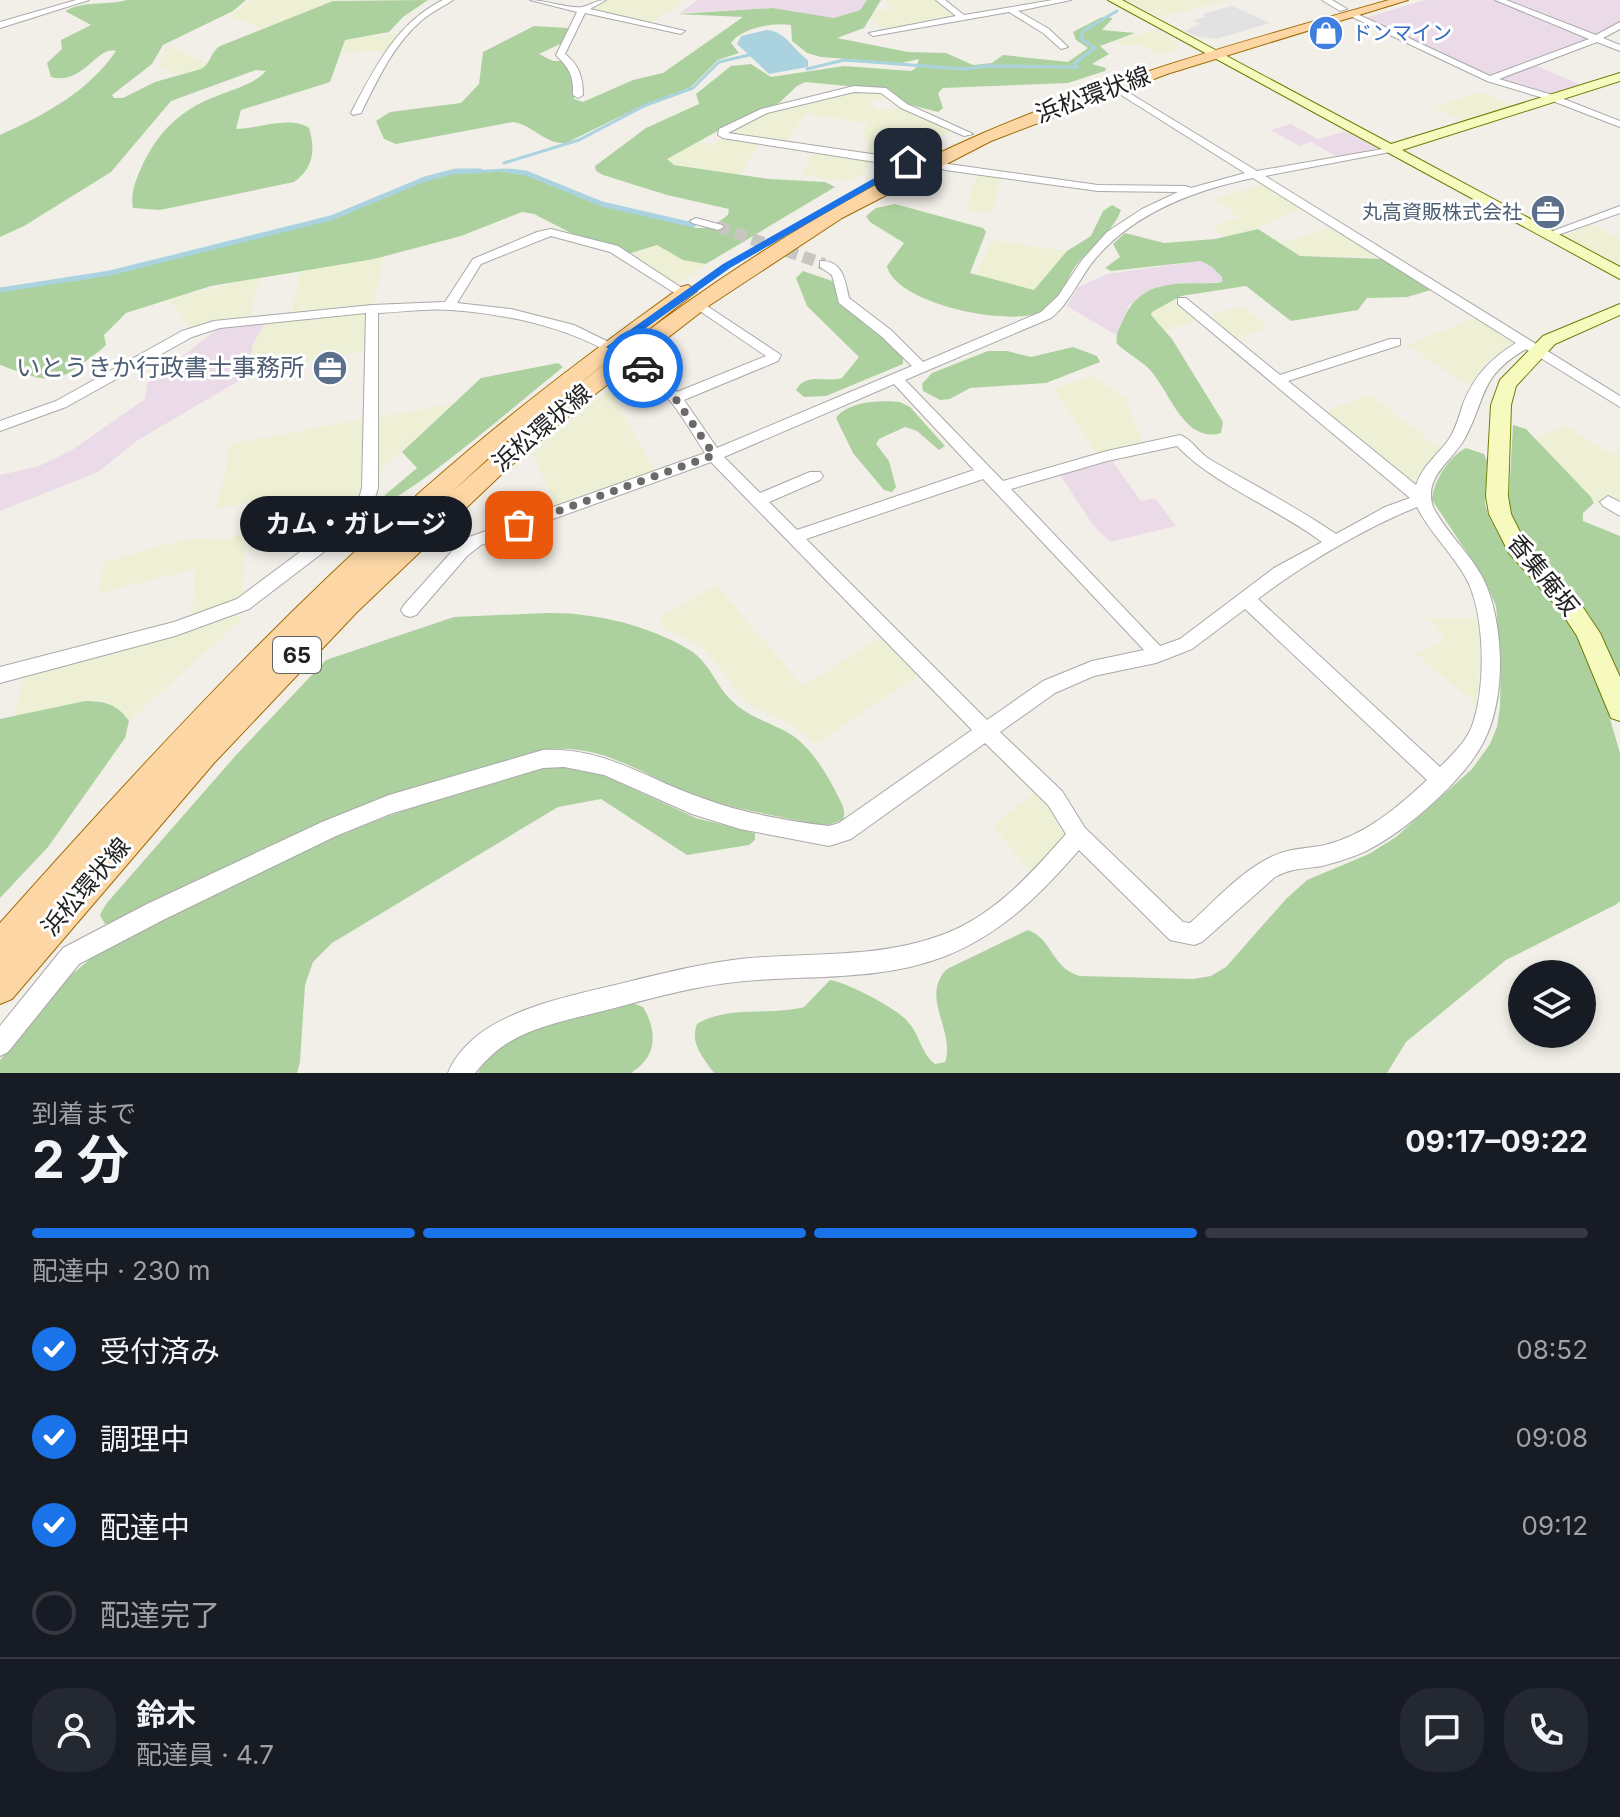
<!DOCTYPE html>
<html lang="ja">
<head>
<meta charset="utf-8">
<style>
  :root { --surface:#171b24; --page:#242831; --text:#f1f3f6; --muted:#9ea1a6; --line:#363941; --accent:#1a73e8 }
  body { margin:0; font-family:Inter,"Noto Sans JP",sans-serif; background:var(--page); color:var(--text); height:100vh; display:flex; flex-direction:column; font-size:30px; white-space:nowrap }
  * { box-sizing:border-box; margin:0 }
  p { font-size:26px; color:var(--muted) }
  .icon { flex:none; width:44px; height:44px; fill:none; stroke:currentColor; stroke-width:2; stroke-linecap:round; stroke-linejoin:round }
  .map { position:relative; height:1073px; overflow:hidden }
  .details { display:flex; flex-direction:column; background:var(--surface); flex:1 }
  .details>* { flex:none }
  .fabs { position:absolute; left:1508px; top:960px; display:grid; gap:16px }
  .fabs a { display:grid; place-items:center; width:88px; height:88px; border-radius:50%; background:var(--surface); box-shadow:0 4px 12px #0003; font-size:40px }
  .pin { position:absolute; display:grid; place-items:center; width:68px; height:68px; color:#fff; margin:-34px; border-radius:16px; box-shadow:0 4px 12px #0006 }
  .courier { position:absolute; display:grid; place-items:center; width:80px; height:80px; margin:-40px; border:6px solid #1a73e8; border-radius:50%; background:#fff; color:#222; box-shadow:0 2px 10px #0007 }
  .bubble { position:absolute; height:56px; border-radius:28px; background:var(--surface); box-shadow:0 4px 12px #0003; font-size:26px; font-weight:700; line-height:56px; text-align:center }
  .head em { font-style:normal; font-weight:700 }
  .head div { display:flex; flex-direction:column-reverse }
  .head { display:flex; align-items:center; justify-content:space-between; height:136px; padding:0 32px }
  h1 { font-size:52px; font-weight:700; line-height:60px }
  .bar { display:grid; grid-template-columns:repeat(4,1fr); gap:12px 8px; align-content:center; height:96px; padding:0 32px }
  .bar i { height:10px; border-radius:6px; background:var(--line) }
  .bar .active { background:var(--accent) }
  .bar p { grid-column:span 4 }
  .line { display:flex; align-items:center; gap:20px; padding:0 32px; border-top:2px solid var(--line) }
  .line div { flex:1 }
  .round { display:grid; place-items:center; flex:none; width:84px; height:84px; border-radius:32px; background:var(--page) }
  ol { padding:0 32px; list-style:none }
  li { display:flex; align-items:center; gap:24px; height:88px }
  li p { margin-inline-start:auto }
  li .icon { padding:8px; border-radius:50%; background:var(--accent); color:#fff; stroke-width:4 }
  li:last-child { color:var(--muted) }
  li i { width:44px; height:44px; border:4px solid var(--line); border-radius:50% }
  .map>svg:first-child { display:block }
  .industrial { fill:#ebdbe8 }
  .farmland { fill:#eef0d5 }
  .forest { fill:#add19e }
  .parking { fill:#e2e2e2 }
  .water { fill:#aad3df }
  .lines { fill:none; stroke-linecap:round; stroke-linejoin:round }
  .stream-far1 { stroke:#aad3df; stroke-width:3 }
  .stream { stroke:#aad3df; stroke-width:5 }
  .street-tunnel { stroke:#c8c6c1; stroke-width:12; stroke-dasharray:12 6; stroke-linecap:butt }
  .street-casing { stroke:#a9a9a9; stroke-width:2 }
  .secondary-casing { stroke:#707d05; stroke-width:2 }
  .primary-casing { stroke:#a06b00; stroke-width:2 }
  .street { fill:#fff; fill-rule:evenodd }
  .secondary { fill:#f7fabf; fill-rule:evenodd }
  .primary { fill:#fcd6a4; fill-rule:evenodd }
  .route { fill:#1a73e8 }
  .done { stroke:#6b6a68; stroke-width:8; stroke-dasharray:0 14.4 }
  .labels { text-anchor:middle; stroke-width:6; stroke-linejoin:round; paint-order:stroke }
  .far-shop-label { font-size:20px; fill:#366cbe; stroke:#fff; text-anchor:start }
  .far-service-label { font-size:20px; fill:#4e5e75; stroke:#fff; text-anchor:end }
  .shield { fill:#fff; stroke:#646464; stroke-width:2 }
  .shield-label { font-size:22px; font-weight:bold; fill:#222 }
  .street-label { font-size:24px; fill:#222; stroke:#fff }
  .service-label { font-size:24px; fill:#4e5e75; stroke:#fff; text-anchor:end }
</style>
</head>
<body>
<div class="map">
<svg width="1620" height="1073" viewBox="0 0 1620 1073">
  <rect width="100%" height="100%" fill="#f2efe9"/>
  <g class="industrial">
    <path d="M698 0H867L860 10 834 18 773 8 680 13Z"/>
    <path d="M1425 0H1495L1584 37 1586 41 1492 76H1486L1365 18Z"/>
    <path d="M1502 0H1620V23L1595 37Z"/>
    <path d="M1534 65 1581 85 1550 94 1496 79Z"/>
    <path d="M1291 124 1318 139 1347 131 1376 147V149L1337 157 1311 142 1299 146 1271 130Z"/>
    <path d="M1201 261 1212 267 1222 277V282L1177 284 1148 291 1129 305 1116 335 1067 306 1078 287 1107 274Z"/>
    <path d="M266 322 253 344 249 375 138 440 98 472 0 511V475L39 466 72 450 145 399 147 383 219 328Z"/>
    <path d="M1112 461 1141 501 1155 498 1176 526 1110 542 1093 525 1060 475Z"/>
  </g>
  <g class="farmland">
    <path d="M252 0H346L328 3 262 29 229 16Z"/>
    <path d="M607 0H681L684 1 651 23 588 9Z"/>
    <path d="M888 0H937L958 16 883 30 870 18 875 11 893 8 885 1Z"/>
    <path d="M1127 0H1232L1159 17Z"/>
    <path d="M1154 30 1177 42 1176 50 1160 55 1140 45 1124 46 1113 41Z"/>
    <path d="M401 33 387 50 341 53 348 38Z"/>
    <path d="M169 46 207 63 201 69 178 75 158 66Z"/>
    <path d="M855 91 881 92 887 97 868 101 878 111 901 107 955 130 895 158 865 153 872 140 860 137 867 123 805 114 787 142 728 133 767 113Z"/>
    <path d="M1481 92 1512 106 1464 121 1433 107Z"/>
    <path d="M723 137 760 143 739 175 668 163 670 156 698 141 715 145Z"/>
    <path d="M814 150 872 159 864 173 848 181 801 175Z"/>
    <path d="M977 174 1002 177 991 213 965 210Z"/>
    <path d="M1266 184 1305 208 1277 218 1269 225 1225 237 1211 227 1240 218 1214 199Z"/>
    <path d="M1591 224 1620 239V269L1561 237Z"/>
    <path d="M1335 227 1382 257 1300 256 1280 242Z"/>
    <path d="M992 240 1067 251 1038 288 1028 290 975 275Z"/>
    <path d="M657 245 683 260 706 265 675 285 630 256Z"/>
    <path d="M384 256 373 306 292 312 300 271Z"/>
    <path d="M259 277 250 316 190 329 169 299Z"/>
    <path d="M1173 299 1199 320 1166 331 1150 315Z"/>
    <path d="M1241 306 1269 328 1235 339 1207 317Z"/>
    <path d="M362 314 366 316V351L249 371 253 344 266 322Z"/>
    <path d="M1477 317 1517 342 1489 359 1470 383 1465 384 1407 345Z"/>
    <path d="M631 371 649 385 613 397 655 470 556 505 532 454Z"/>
    <path d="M1093 376 1125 398 1143 443 1097 454 1053 388Z"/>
    <path d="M1370 395 1439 448 1416 484H1411L1324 412Z"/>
    <path d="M453 403 405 448 377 474V418Z"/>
    <path d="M364 419 363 489 347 519 331 533 292 524 282 506 267 499 215 509 225 475 229 444Z"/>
    <path d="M1566 425 1610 454 1620 450V505L1610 498 1598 504 1535 439Z"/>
    <path d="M245 533 243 598 192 619 195 569 99 593 104 562 171 543 197 538 223 540Z"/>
    <path d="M716 585 803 686 881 637 918 675 815 744 791 724 752 706 738 694 715 661 697 644 662 628 661 616Z"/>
    <path d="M238 613 240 621 129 721 120 709 104 701H85L15 716 24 675 175 635Z"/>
    <path d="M1429 618H1478L1480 652 1477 705 1416 654 1446 640Z"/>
    <path d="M1037 791 1048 802 1068 834 1032 874 993 825Z"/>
  </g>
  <g class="forest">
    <path d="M127 0H246L233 11 163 45 152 64 112 95 114 98H123L155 82 201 69C211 64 210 52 220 46L333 1 428 0 403 17 389 32 345 40 330 82 241 110 236 129C257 129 291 115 309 128 316 150 313 169 294 182L160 210 133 208C130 194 136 179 142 166 158 132 181 109 217 96 234 89 253 85 266 71L256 70 171 101 111 172 24 226 0 237V135C43 116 89 91 116 51 96 46 83 86 51 77L47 63 62 49 61 40 91 25 65 11C86 0 105 6 127 0Z"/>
    <path d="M867 0H881L864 28 837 38 908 52 946 53 973 65 992 63 1003 55 1068 62 1088 48 1076 40 1073 32 1102 17 1113 18 1102 30 1135 33 1100 46 1109 54 1092 64 1106 68 1105 71 1068 83 943 88 938 93 943 108 938 112 904 103 888 90 805 82 797 86 779 103 732 123 667 159 674 165 769 179 825 182 835 187 706 264 683 260 657 245 628 254 573 234 534 214 522 212 461 236 374 259 211 286 126 313 104 335 106 345 102 349C54 385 57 386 0 365V291L109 274 331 219 433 177 456 172 499 171 525 174 601 204 696 228H710L728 215 729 209 667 195 603 175 596 171 595 166 646 128 699 104 696 94 731 66 751 64 771 77 844 66 911 71 916 68 919 59 901 63 821 57 807 53 792 41 791 25C774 22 741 28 731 43L739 53 718 60 691 87 644 105 566 143C546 145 533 125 513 122L396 144 384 139 376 121 390 112 461 103 479 84 483 52 534 26 568 28 562 43 539 54 553 61H564L575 81 574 99 583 102 633 80 663 73 743 17 677 14 773 8 834 18 860 10Z"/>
    <path d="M895 204 983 228 986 232 970 273 1034 290 1067 251 1091 236 1103 211 1112 205 1121 210C1113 233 1089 247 1075 267 1067 277 1065 290 1057 299 1051 305 1044 310 1037 313 1005 326 895 303 887 266L904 243 870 222 866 216 876 208Z"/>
    <path d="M1258 229 1300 256 1384 259 1431 290 1407 297 1367 298 1358 310 1291 321 1246 286 1181 296 1152 312 1151 315 1172 339 1223 422 1221 433C1185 444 1170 393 1151 371 1141 360 1128 354 1117 344 1115 335 1119 329 1123 320 1141 278 1178 284 1217 283L1222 282V277L1212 267 1201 261 1111 271 1105 268 1120 257 1113 244 1125 233 1164 243 1215 239Z"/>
    <path d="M803 271 835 282 838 302 903 355V364L826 396 804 397 796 390C806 372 825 383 842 378L859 357 807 306 796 278Z"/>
    <path d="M1073 347 1097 356 1100 362 1046 383 970 388 950 399 940 400 923 391 922 384 932 373 988 351H1007L1031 357Z"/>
    <path d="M558 363 563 367C538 387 403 502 384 502L385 495 417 468 402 452 481 378Z"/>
    <path d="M900 402 910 407 945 446 939 450 917 431 905 427 879 439 876 444 889 461 896 487 892 492 884 490 853 453 836 418C848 401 881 400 900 402Z"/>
    <path d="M1513 425 1526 429 1591 497 1594 503 1583 513V521L1620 536V676L1590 616 1526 544 1513 521 1509 499Z"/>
    <path d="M1466 448 1484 454 1487 461 1485 504 1489 517 1505 546 1555 601 1576 632 1607 709 1620 753V901L1617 904 1506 960 1406 1042 1387 1073H714C702 1056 690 1044 697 1024 728 1005 769 1016 804 1007L830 980C848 983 897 1008 908 1022 920 1035 921 1053 935 1064L945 1062C956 1031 919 997 947 969L1028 930C1053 939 1051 968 1080 976L1193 979 1211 976 1226 967 1286 899 1307 880 1369 854 1396 837 1472 769 1490 744 1497 727 1500 707 1501 659 1496 606 1482 575 1432 500C1433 482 1449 456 1466 448Z"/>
    <path d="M546 613C593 612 648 625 688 649 709 661 715 684 731 700 747 716 766 721 785 731 808 743 824 769 836 792 840 801 847 809 843 820L828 825 814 824C779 816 740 810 705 799 647 780 607 741 542 750L387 796 118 921 105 924 100 915 106 904 237 754 326 660 454 617Z"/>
    <path d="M85 701C105 701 117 704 129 721L125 738 48 847 0 898V719Z"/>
    <path d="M560 766 592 770 696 818 755 833V840L749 845 687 855 601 799 558 807 332 943 313 962 305 985 300 1062 297 1073H0V1060L63 982 96 954C218 889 343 825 477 787 504 779 532 770 560 766Z"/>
    <path d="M628 1001 643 1007C658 1032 657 1057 631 1073H478C497 1027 584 1013 628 1001Z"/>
  </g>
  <path class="parking" d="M1232 6 1270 23 1216 39 1195 36 1185 31 1200 24 1194 20 1206 17 1202 14Z"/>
  <path class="water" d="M766 30C785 30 793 50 808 60V67L769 74 737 44 741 36Z"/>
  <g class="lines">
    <g class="stream-far1">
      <path d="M807 69 844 60 965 69 985 66 1077 67 1075 63 1095 48 1081 39 1083 31 1117 11"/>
      <path d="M504 163 579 140 646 105 693 88 719 62 749 55"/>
      <path d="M450 173 505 170 523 173"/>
    </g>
    <g class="stream">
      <path d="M509 171 526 173 602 204 693 225"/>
      <path d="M0 290 110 273 331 218 425 179 456 171H480"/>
    </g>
    <path class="street-tunnel" d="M718 227 824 264"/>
    <g class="street-casing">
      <g id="street">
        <path d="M76 0H89L0 28V22Z"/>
        <path d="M443 0H453C443 7 431 12 421 21 393 45 377 81 361 113L353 115 351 113C374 69 396 23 443 0Z"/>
        <path d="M530 0C544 0 571 9 582 7 591 5 596 0 606 0L590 9 685 31 681 34 585 13 565 54C579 65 583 77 583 95L578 98 573 95C574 76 569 68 556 55L577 12Z"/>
        <path d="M936 0H945L964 15 1053 0H1071L1018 11 1049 29 1068 47 1061 49 1043 33 1009 12 873 36 869 33 956 16Z"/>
        <path d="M1322 0H1332L1347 9 1340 11Z"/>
        <path d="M1495 0H1506L1596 35 1620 22V29L1603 38 1620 45V51L1597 42 1499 79 1556 96 1620 121V127L1550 100 1487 81 1348 15 1355 13 1490 76 1589 39Z"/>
        <path d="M1113 83 1257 171 1394 147V151L1390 152 1265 176 1620 396V407L1526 349C1479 376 1487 397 1465 438 1452 462 1423 476 1433 507 1448 536 1475 557 1487 587 1504 632 1506 699 1483 743 1463 781 1407 830 1368 850 1354 857 1337 862 1322 866 1305 869 1290 868 1275 877L1202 942 1194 945 1170 940 1079 850C1039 896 1000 935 943 957 880 981 811 975 745 981 697 985 649 999 603 1011 571 1019 534 1026 506 1044 494 1052 484 1062 475 1073H448C455 1055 472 1038 488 1028 525 1005 573 995 615 985 656 975 698 964 740 959 806 952 875 959 939 936 992 918 1030 875 1066 834L1048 805 985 743 851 839 829 846 740 829 692 814 604 775 564 767 543 768 390 814 336 836 163 920 79 964 8 1052 0 1056V1026L63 948 147 904 322 822 389 795 543 750C605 747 646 779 702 798 742 813 787 821 829 826L839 823 972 730 711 462 481 545 467 556 416 615 410 617 404 615 401 610 404 605 455 548 469 537 705 453C694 436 683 417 671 402 617 339 531 316 451 310 428 308 402 312 378 313V488L373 504 359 525 249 609 175 636 0 683V667L174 622 237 599 347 517 358 502 362 488 366 313 220 328 192 337 66 407 0 431V421L56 401 182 331 214 321 372 305 445 302 473 259 537 232 551 229 618 246 691 294 689 297H681L610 252 551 236 481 264 457 303 511 309 574 325 633 354 677 392 766 356 691 305 697 301 701 302 781 355 778 361 684 400 717 448 912 366 881 336 839 303 832 275 820 267V261C843 260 845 280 849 298L891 330 923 362 1041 312 1058 296 1082 260 1107 232 1142 209 1178 192 1098 191 945 170 930 163V159H938L948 164 1098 185 1186 186 1191 188 1245 173 1110 88 1108 86ZM1253 178 1516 343C1491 358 1474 376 1463 404 1459 416 1456 429 1449 439 1438 455 1422 466 1416 485L1288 381 1400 345V339H1390L1280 375 1186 298H1178V304L1410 498 1385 507 1336 534C1295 506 1252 484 1209 459 1198 452 1192 439 1180 435L1107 451 1003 481 905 380 1051 318C1071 302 1079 278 1095 259 1135 212 1195 190 1253 178ZM894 384 974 470 797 530 769 502 820 480 823 476 820 472H810L760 493 724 457ZM1177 446C1213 484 1278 509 1322 542L1274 568 1180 639 1160 646 1011 489 1107 461ZM983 479 1144 650 1092 661 1043 681 987 720 806 539ZM1417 507C1430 533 1452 553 1466 578 1485 613 1486 685 1473 723 1468 740 1453 754 1440 767L1258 599C1302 565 1365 528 1417 507ZM1245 609 1427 780C1397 808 1365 835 1325 845 1306 849 1288 848 1271 857 1240 872 1216 900 1190 923L1183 922 1085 828 1062 791 1000 732 1055 693 1094 676 1156 663 1192 649Z"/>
        <path d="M854 86 886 88 907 104 973 134 964 136 901 108 881 93 854 92 767 113 728 133 892 157 907 163V167L723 138 718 135 719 129 761 109Z"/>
        <path d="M1620 206V213L1552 237 1542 235Z"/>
        <path d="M696 218 722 225 724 227 718 230 692 223 690 221Z"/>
        <path d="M1608 496 1620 502V516L1603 506 1600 502Z"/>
      </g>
    </g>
    <g class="secondary-casing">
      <g id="secondary">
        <path d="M1108 0H1122L1391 144 1620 73V81L1402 150 1620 267V279Z"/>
        <path d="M1620 304V315L1555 344 1516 386 1511 405 1508 496 1511 514 1524 540 1576 597 1600 633 1620 677V721L1611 718 1577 636 1560 610 1509 553 1489 514 1486 496 1491 405 1500 380 1543 336Z"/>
      </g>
    </g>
    <g class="primary-casing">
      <path id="primary" d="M1389 0H1408L1167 74 991 141 842 218 710 305 585 402 507 469 357 612 214 763 12 999 0 1004V923C154 750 313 578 493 430 554 380 617 333 681 287L688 285 697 291 507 441 391 548C565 384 761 230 981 134 1113 77 1251 39 1389 0Z"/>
    </g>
    <use href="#street" class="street"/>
    <use href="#secondary" class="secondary"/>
    <use href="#primary" class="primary"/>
  </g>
  <path class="route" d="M908 159 911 164 730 268 619 347 647 366V371H639L606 347 723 264Z"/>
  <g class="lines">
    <path class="done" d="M519 525 714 455 675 398 643 368"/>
  </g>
  <defs>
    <g id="shop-disc" transform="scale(1.8)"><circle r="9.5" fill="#3f7fe0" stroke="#fff"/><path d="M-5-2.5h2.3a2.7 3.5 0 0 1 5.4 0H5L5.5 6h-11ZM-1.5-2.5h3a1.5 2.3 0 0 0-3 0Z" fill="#fff"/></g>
    <g id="office-disc" transform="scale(1.8)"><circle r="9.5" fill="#5c6f8a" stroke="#fff"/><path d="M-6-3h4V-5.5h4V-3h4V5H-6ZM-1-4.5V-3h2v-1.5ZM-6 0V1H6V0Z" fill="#fff"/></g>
  </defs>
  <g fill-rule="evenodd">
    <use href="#shop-disc" x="1326" y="33"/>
    <use href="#office-disc" x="1548" y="212"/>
    <use href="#office-disc" x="330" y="368"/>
  </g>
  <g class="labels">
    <g class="far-shop-label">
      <text x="1352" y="40">ドンマイン</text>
    </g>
    <g class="far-service-label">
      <text x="1522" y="219">丸高資販株式会社</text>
    </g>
    <rect class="shield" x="273" y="637" width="48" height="36" rx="6"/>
    <g class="shield-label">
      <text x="297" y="663">65</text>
    </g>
    <g class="street-label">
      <text transform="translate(1093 95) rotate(-20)" y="8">浜松環状線</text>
      <text transform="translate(542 428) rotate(-40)" y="8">浜松環状線</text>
      <text transform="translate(1543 575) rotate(51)" y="8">香集庵坂</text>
      <text transform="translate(86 887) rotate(-49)" y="8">浜松環状線</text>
    </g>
    <g class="service-label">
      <text x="304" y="376">いとうきか行政書士事務所</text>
    </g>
  </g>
</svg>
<div class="fabs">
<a><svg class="icon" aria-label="layers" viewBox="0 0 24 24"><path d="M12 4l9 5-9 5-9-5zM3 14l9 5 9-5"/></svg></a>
</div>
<div class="pin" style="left:519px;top:525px;background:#ea580c"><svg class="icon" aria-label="bag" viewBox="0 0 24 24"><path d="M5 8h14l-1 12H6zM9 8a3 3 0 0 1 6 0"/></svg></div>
<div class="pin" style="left:908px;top:162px;background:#1f2937"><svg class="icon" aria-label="home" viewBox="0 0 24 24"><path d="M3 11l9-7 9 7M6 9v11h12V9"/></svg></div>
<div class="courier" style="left:643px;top:368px"><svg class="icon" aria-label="car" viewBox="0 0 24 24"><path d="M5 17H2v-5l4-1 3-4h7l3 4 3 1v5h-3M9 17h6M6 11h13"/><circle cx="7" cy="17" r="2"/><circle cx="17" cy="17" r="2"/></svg></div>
<div class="bubble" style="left:240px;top:496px;width:232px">カム・ガレージ</div>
</div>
<section class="details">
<div class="head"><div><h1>2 分</h1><p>到着まで</p></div><em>09:17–09:22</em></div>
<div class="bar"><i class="active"></i><i class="active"></i><i class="active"></i><i></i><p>配達中 · 230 m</p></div>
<ol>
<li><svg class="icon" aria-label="check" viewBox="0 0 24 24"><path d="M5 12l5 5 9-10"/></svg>受付済み<p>08:52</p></li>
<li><svg class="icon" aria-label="check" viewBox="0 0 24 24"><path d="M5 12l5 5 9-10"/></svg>調理中<p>09:08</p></li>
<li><svg class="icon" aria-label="check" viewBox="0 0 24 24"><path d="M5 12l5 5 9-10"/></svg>配達中<p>09:12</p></li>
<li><i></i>配達完了</li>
</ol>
<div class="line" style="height:144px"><a class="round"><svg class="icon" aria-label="person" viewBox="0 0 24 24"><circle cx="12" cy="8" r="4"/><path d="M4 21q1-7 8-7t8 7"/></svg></a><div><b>鈴木</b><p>配達員 · 4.7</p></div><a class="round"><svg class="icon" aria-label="chat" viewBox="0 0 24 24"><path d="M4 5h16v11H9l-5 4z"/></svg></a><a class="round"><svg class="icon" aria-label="phone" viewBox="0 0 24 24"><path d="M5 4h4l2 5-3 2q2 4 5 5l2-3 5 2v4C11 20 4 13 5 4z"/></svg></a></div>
</section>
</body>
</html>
